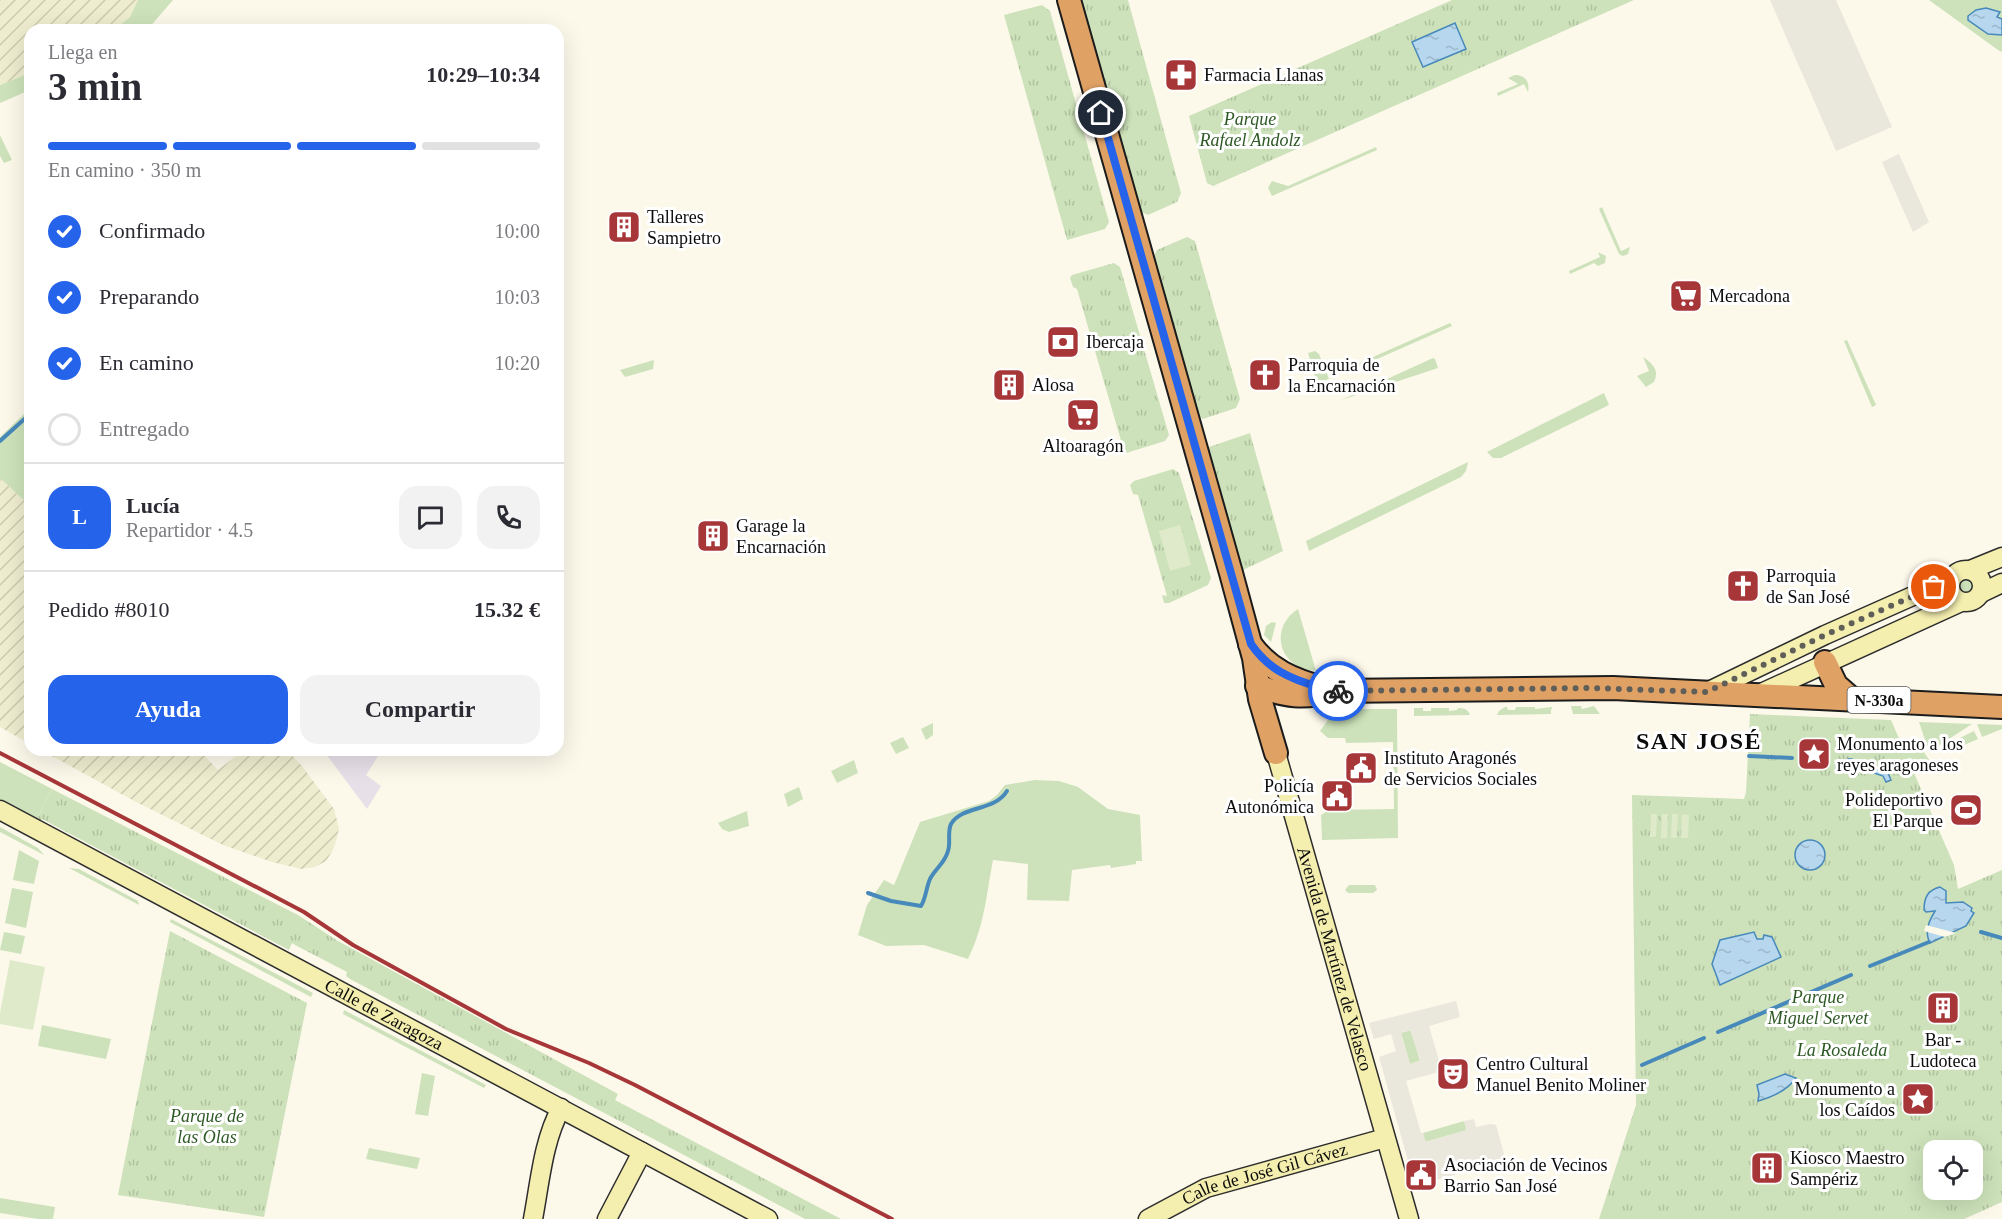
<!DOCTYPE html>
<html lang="es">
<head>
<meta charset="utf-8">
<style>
  :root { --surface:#fff; --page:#f2f2f3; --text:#2b2b33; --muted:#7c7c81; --line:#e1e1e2; --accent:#2563eb }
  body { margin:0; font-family:Georgia,serif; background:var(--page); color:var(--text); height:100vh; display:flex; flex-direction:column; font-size:22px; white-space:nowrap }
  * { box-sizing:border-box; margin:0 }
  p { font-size:20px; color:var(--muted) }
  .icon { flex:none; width:33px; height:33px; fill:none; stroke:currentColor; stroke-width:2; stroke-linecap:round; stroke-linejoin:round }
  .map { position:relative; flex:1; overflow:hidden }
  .sheet { position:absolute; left:24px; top:24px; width:540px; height:732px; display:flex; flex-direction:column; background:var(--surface); border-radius:18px; box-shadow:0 6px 24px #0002 }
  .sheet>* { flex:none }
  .buttons { position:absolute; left:1923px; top:1140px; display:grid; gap:12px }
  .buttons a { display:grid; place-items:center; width:60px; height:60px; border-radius:12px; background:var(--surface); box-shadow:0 6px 24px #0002; font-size:30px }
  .pin { position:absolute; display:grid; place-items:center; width:51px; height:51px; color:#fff; margin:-26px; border:3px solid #fff; border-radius:50%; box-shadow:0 2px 6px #0007 }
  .courier { position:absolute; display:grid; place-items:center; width:60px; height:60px; margin:-30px; border:4px solid #2563eb; border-radius:50%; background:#fff; color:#222; box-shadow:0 2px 8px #0007 }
  .head em { font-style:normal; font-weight:700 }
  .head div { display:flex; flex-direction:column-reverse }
  .head { display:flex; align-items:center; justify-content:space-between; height:102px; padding:0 24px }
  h1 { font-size:39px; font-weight:700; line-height:45px }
  .bar { display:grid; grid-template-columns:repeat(4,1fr); gap:9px 6px; align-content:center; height:72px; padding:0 24px }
  .bar i { height:8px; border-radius:4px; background:var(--line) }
  .bar .active { background:var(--accent) }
  .bar p { grid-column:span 4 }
  .line { display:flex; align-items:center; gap:15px; padding:0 24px; border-top:2px solid var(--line) }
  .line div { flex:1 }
  .round { display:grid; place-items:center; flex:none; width:63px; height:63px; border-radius:18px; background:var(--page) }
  ol { padding:0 24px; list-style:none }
  li { display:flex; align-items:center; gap:18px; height:66px }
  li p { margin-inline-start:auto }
  li .icon { padding:6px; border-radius:50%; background:var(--accent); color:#fff; stroke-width:4 }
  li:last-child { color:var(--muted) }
  li i { width:33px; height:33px; border:3px solid var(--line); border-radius:50% }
  .button { display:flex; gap:12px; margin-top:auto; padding:12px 24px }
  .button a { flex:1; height:69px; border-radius:18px; background:var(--accent); color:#fff; font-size:24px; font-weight:700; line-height:69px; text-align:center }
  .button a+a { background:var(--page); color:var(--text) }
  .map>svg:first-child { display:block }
  .industrial { fill:#e8e0e9 }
  .farmland { fill:url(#farmland-furrows) }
  .grass { fill:#cde2ba }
  .park { fill:url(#park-tufts); fill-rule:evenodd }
  .pitch { fill:#deeaca }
  .plaza { fill:#eae7dc; fill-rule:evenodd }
  .water { fill:url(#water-ripples); stroke:#4789ba; stroke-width:1.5 }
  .pier { fill:#fcf9eb }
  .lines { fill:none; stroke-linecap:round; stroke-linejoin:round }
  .stream { stroke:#4789ba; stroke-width:4 }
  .secondary-casing { stroke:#2d2d2d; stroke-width:21 }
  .highway-casing { stroke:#1c1c1c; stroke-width:26 }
  .secondary { stroke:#f4eeaf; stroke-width:18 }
  .highway { stroke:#e0a165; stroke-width:22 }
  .rail { stroke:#a73638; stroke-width:4 }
  .done { stroke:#5f5e59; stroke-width:6; stroke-dasharray:0 10.8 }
  .route { stroke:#2563eb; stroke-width:8 }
  .labels { text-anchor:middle; stroke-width:6; stroke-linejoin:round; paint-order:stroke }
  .shield { fill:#fff; stroke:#545454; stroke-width:1.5 }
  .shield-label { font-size:16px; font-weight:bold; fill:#0b0b0b }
  .poi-label { font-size:18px; fill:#0b0b0b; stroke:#fff; text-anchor:start }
  .park-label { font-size:18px; font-style:italic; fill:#2e5925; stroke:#fff }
  .street-label { font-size:18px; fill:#0b0b0b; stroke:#fff }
  .district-label { font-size:24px; font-weight:bold; letter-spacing:1.5px; fill:#0b0b0b; stroke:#fff }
</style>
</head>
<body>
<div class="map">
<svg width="2002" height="1219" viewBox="0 0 2002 1219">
  <defs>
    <pattern id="farmland-furrows" width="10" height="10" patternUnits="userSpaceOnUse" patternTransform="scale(1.5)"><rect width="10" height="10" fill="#efedcf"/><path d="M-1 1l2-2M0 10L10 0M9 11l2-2" fill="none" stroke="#cccab0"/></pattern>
    <pattern id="park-tufts" width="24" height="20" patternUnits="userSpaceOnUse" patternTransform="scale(1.5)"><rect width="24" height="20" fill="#cde2ba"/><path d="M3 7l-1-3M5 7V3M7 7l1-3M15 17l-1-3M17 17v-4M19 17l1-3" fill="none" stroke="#afc19f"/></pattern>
    <pattern id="water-ripples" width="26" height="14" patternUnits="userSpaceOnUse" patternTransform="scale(1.5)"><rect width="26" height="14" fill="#b6d7ed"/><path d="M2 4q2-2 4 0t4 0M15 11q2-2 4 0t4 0" fill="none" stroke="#9bb7ca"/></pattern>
  </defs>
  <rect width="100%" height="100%" fill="#fcf9eb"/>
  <path class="industrial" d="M323 750H382L366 775 381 786 367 809Z"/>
  <g class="farmland">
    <path d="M0 0H138L130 17 114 30H30V73L0 85Z"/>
    <path d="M0 478 30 506V744L0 727Z"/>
    <path d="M41 750H182L193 757 200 751 218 770 244 750H287L302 766 334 809 339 828 337 838 333 850 326 861 315 867 301 869 272 862 223 845 136 802Z"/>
  </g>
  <g class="grass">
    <path d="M138 0H173L147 30H114L130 17Z"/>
    <path d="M1929 0H2002V52L1998 50Z"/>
    <path d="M30 73V90L0 103V85Z"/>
    <path d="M1515 75C1526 75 1530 83 1528 92L1524 84 1498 96 1497 93 1518 84 1508 78Z"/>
    <path d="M0 135 12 160 4 163 0 156Z"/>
    <path d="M1376 147 1377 150 1272 196 1268 188 1272 181 1288 186Z"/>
    <path d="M1602 207 1621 251 1630 247 1628 254 1623 256 1619 254 1599 209Z"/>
    <path d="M1598 252 1606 256 1605 263 1598 266 1594 263 1570 274 1569 271 1600 257Z"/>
    <path d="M1450 323 1452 326 1359 367 1357 373 1348 368Z"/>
    <path d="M1847 340 1876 405 1872 407 1844 341Z"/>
    <path d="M1315 351 1319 354 1329 379 1317 383 1308 353Z"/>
    <path d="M1643 357C1652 363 1660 370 1654 382L1646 387 1637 376 1649 371Z"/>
    <path d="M1433 358 1435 359 1438 368 1341 400Z"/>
    <path d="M654 360 653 369 625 377 620 370Z"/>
    <path d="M1604 393 1609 405 1501 458H1493L1487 452Z"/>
    <path d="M30 408V506L0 478V437Z"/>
    <path d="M1468 462 1466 471 1461 477 1309 551 1306 541Z"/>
    <circle cx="1966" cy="586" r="10"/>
    <path d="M1298 609 1316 671C1308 670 1300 668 1293 663 1274 648 1278 621 1298 609Z"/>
    <path d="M1272 622 1276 623 1271 642 1264 635 1266 626Z"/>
    <path d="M1571 706H1581L1582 709 1594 706 1600 714H1573Z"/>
    <path d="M1505 707H1507L1508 710H1515L1516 707H1535V709L1552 707V709H1551V714L1497 715 1499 711Z"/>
    <path d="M1414 708H1423V711H1431V708H1449V711L1457 710 1458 708C1464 708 1468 709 1470 715L1414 716Z"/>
    <path d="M1336 709H1397L1398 838 1322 840 1321 815 1329 810 1394 809 1393 742 1346 743 1345 738H1328L1320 731Z"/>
    <path d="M1919 722 1972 724 1929 752Z"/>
    <path d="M933 723V735L926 740 921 729Z"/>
    <path d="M1977 724 2002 725V729L1982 737Z"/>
    <path d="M1974 731 1978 739 1957 748 1954 741Z"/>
    <path d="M903 737 909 748 896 754 890 743Z"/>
    <path d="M1900 743 1919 745 1932 764 1912 773Z"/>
    <path d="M854 760 858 773 837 783 831 771Z"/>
    <path d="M0 762 52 789 37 819 0 799Z"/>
    <path d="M1035 780 1059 781 1078 787 1108 809 1140 815 1142 861H1136V864L1111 868 1110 865 1072 870 1069 901 1027 900 1028 864 993 860C986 896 985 924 968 959L924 945 886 946 858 935 867 905 884 880 894 885 920 822 989 801 997 795 1005 785Z"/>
    <path d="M799 787 803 799 788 807 784 794Z"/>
    <path d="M747 811 749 826 729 832 722 829 718 823Z"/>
    <path d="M0 827 38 848 44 855 0 832Z"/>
    <path d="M19 850 39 861 34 884 13 880Z"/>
    <path d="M69 868 79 869 138 901 139 905Z"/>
    <path d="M1349 885H1375L1377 890 1373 893H1348L1345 890Z"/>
    <path d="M12 888 33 892 26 928 5 923Z"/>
    <path d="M171 919 313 993 311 997 170 922Z"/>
    <path d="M4 932 25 936 21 954 0 950Z"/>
    <path d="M344 1010 486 1085 484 1088 343 1014Z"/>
    <path d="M42 1025 111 1039 106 1059 38 1046Z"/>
    <path d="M1411 1030 1420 1061 1410 1064 1401 1033Z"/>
    <path d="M422 1073 435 1076 428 1116 415 1114Z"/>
    <path d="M1464 1121 1467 1130 1425 1142 1423 1133Z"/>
    <path d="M369 1148 420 1158 417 1169 366 1159Z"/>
    <path d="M0 1198 55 1207 53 1219H38L0 1213Z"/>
  </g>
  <g class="park">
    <path d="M1081 0H1128L1181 193 1177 202 1148 215 1137 210Z"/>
    <path d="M1452 0H1634L1213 186 1207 183 1189 116Z"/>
    <path d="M1042 5 1050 11 1109 222 1105 229 1067 240 1004 15Z"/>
    <path d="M1187 237 1195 241 1240 399 1236 408 1203 419 1196 415 1152 260 1157 250Z"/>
    <path d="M1114 263 1120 267 1169 435 1165 441 1123 454 1120 452 1117 443 1122 444 1077 289 1073 287 1070 278 1072 275Z"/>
    <path d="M1250 433 1283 551 1241 571 1206 448Z"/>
    <path d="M1173 469 1179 473 1211 578 1208 585 1169 603H1164L1162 595 1167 596 1163 582 1138 495 1133 494 1130 485 1134 481Z"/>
    <path d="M1750 714 1891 720 1954 865 1958 889 2002 870V1202L1964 1219H1599L1636 1105 1632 795 1744 799 1746 792ZM1934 1150H1972V1190H1934Z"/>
    <path d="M52 789 298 915 338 941 618 1094 615 1100 841 1219H805L350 979 346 976 347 972 295 945 292 943 289 950 42 819 40 821 37 819Z"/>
    <path d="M170 931 307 1003 264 1217 118 1195Z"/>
  </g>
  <g class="pitch">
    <path d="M1180 525 1191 565 1170 571 1159 531Z"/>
    <path d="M1651 814H1657L1656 837H1650Z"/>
    <path d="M1662 814H1668L1667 838H1661Z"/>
    <path d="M1672 814H1678L1677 838H1671Z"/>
    <path d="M1682 814 1689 815 1688 838H1681Z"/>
    <path d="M10 960 45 967 33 1030 0 1024V1013Z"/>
  </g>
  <g class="plaza">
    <path d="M1770 0H1836L1892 127 1836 151Z"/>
    <path d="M1899 154 1929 222 1913 232 1882 162Z"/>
    <path d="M1456 1001 1460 1017 1429 1026 1442 1071 1406 1081 1421 1133H1423L1426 1142 1466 1130 1464 1121 1474 1119 1476 1127 1490 1124 1496 1125 1506 1161 1432 1181 1427 1163 1410 1168 1379 1057 1396 1051 1391 1034 1374 1039 1369 1023ZM1410 1030 1420 1060 1410 1064 1401 1033Z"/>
  </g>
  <g class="water">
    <path d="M1986 8 2000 12 1997 17 2002 19V35L1988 34 1968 20V16L1976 10Z"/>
    <path d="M1455 23 1466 49 1423 67 1412 42Z"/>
    <path d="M1848 759H1852L1853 763 1878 770 1880 772 1888 773 1891 780 1886 782 1883 776 1860 768 1849 773 1847 769 1843 771 1836 769 1837 760 1847 763Z"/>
    <circle cx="1810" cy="855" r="15"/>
    <path d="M1940 887 1946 891V903L1963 902 1972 908 1971 911 1974 913 1966 926 1930 943C1924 932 1929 921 1935 911L1926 912 1924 910C1924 897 1928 890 1940 887Z"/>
    <path d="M1754 932 1757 939H1763L1764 935 1772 937 1781 957 1720 985 1712 964 1720 940Z"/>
    <path d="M1785 1074 1796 1078C1787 1091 1772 1097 1758 1101L1759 1094 1757 1085Z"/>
  </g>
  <path class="pier" d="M1926 925 1956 933 1945 937 1924 931Z"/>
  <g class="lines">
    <g class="stream">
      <path d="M0 441 30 414"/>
      <path d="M1749 756 1792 758"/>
      <path d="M868 893 891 901 921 906C926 898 926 888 930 879 935 869 945 863 948 851 951 843 947 832 951 824 962 805 994 812 1007 791"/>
      <path d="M1981 932 2002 938"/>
      <path d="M1870 966 1929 942"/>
      <path d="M1718 1032 1851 975"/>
      <path d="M1642 1065 1704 1038"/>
    </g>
    <g class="secondary-casing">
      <g id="secondary">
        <circle cx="1966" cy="586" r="16"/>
        <path d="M1970 570 2002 557"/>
        <path d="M1981 593 2002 583"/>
        <path d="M1707 692 1825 635 1951 579"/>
        <path d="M1757 695 1961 602"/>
        <path id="s1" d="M1276 753 1409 1219"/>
        <path id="s2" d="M0 810 768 1219"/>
        <path d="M533 1219C540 1182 543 1141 561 1108"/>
        <path d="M607 1219 642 1152"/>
        <path id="s3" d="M1148 1219 1206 1188 1385 1138"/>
      </g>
    </g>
    <g class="highway-casing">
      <g id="highway">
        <path d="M1069 0 1231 573 1254 658 1260 699 1276 753"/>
        <path d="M1250 644C1269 670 1293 680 1323 688"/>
        <path d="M1825 662 1836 685 1852 699"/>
        <path d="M1257 686C1286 696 1303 699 1333 691L1613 688 2002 707"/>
      </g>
    </g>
    <use href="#secondary" class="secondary"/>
    <use href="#highway" class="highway"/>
    <path class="rail" d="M0 753 304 912 353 945 506 1029 589 1063 635 1085 892 1219"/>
  </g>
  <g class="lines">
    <path class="done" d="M1338 691 1591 688 1707 692 1825 635 1934 587"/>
    <path class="route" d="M1101 113 1251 644C1268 669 1290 679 1319 687 1325 689 1331 691 1338 691"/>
  </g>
  <defs>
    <g id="pharmacy-square" transform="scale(1.725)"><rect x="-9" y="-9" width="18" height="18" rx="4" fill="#a73638" stroke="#fff"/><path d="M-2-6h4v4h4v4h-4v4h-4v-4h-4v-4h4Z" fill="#fff"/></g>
    <g id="building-square" transform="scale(1.725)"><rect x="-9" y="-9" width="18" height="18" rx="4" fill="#a73638" stroke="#fff"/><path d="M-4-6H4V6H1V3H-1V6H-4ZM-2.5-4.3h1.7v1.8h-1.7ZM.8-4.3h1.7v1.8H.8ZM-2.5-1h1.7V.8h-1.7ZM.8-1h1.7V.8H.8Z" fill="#fff"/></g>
    <g id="supermarket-square" transform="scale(1.725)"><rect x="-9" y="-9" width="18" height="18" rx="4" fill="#a73638" stroke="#fff"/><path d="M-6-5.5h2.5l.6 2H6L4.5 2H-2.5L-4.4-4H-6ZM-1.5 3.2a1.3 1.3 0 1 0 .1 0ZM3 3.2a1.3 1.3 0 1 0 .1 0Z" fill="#fff"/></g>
    <g id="bank-square" transform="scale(1.725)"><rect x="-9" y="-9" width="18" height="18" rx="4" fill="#a73638" stroke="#fff"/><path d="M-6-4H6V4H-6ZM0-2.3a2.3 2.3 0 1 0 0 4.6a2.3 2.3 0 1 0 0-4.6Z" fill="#fff"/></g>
    <g id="church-square" transform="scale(1.725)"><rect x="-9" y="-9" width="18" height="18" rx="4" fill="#a73638" stroke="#fff"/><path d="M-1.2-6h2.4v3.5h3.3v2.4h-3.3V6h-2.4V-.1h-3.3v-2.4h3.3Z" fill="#fff"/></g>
    <g id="sight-square" transform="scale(1.725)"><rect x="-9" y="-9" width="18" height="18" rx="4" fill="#a73638" stroke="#fff"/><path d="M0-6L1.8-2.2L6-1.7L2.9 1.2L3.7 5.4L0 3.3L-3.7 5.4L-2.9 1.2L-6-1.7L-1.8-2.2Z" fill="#fff"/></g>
    <g id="civic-square" transform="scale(1.725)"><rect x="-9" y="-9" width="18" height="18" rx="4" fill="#a73638" stroke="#fff"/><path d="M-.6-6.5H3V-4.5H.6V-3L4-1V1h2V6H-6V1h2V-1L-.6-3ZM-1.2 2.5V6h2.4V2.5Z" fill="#fff"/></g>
    <g id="stadium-square" transform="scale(1.725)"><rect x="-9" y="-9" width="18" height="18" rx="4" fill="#a73638" stroke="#fff"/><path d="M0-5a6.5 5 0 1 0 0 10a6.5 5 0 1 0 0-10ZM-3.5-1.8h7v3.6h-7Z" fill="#fff"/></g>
    <g id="theatre-square" transform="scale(1.725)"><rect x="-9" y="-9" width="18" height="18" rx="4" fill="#a73638" stroke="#fff"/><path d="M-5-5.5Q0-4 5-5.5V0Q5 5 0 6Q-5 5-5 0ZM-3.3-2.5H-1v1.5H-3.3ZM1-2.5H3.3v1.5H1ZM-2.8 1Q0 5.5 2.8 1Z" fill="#fff"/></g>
  </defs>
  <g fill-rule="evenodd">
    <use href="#pharmacy-square" x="1181" y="75"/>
    <use href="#building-square" x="624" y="227"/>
    <use href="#supermarket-square" x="1686" y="296"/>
    <use href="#bank-square" x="1063" y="342"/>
    <use href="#church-square" x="1265" y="375"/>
    <use href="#building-square" x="1009" y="385"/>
    <use href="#supermarket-square" x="1083" y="415"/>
    <use href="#building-square" x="713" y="536"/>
    <use href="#church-square" x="1743" y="586"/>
    <use href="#sight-square" x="1814" y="754"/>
    <use href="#civic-square" x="1361" y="768"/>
    <use href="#civic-square" x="1337" y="796"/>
    <use href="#stadium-square" x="1966" y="810"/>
    <use href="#building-square" x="1943" y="1008"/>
    <use href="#theatre-square" x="1453" y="1074"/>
    <use href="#sight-square" x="1918" y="1099"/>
    <use href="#building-square" x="1767" y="1168"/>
    <use href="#civic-square" x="1421" y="1175"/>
  </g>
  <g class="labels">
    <rect class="shield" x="1847.5" y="687" width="63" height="26" rx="4.5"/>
    <g class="shield-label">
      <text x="1879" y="706">N-330a</text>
    </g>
    <g class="poi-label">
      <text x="1204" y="81">Farmacia Llanas</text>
      <text x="647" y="223">Talleres<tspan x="647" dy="21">Sampietro</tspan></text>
      <text x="1709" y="302">Mercadona</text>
      <text x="1086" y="348">Ibercaja</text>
      <text x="1288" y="371">Parroquia de<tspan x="1288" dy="21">la Encarnación</tspan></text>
      <text x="1032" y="391">Alosa</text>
      <text x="1083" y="452" text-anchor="middle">Altoaragón</text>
      <text x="736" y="532">Garage la<tspan x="736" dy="21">Encarnación</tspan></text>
      <text x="1766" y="582">Parroquia<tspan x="1766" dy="21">de San José</tspan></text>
      <text x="1837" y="750">Monumento a los<tspan x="1837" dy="21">reyes aragoneses</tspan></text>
      <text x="1384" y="764">Instituto Aragonés<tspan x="1384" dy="21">de Servicios Sociales</tspan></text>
      <text x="1314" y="792" text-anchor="end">Policía<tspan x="1314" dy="21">Autonómica</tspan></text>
      <text x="1943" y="806" text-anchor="end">Polideportivo<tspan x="1943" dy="21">El Parque</tspan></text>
      <text x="1943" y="1046" text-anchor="middle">Bar -<tspan x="1943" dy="21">Ludoteca</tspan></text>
      <text x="1476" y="1070">Centro Cultural<tspan x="1476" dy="21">Manuel Benito Moliner</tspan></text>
      <text x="1895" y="1095" text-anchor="end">Monumento a<tspan x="1895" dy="21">los Caídos</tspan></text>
      <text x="1790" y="1164">Kiosco Maestro<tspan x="1790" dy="21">Sampériz</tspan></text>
      <text x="1444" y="1171">Asociación de Vecinos<tspan x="1444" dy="21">Barrio San José</tspan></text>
    </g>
    <g class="park-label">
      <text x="1250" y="125">Parque<tspan x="1250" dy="21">Rafael Andolz</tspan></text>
      <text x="1818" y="1003">Parque<tspan x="1818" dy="21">Miguel Servet</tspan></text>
      <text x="1842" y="1056">La Rosaleda</text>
      <text x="207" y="1122">Parque de<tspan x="207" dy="21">las Olas</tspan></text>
    </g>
    <g class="street-label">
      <text dy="6" stroke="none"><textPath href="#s1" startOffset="214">Avenida de Martínez de Velasco</textPath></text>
      <text dy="6" stroke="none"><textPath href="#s2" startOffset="435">Calle de Zaragoza</textPath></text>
      <text dy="6" stroke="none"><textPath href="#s3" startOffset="126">Calle de José Gil Cávez</textPath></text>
    </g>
    <g class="district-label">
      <text x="1699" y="749">SAN JOSÉ</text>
    </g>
  </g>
</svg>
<div class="buttons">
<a><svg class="icon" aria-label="locate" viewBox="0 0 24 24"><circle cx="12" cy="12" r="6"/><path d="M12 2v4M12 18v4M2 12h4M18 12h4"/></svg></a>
</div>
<div class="pin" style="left:1934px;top:587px;background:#ea580c"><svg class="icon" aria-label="bag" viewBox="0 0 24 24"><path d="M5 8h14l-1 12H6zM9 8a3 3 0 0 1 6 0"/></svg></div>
<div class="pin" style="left:1101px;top:113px;background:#1f2937"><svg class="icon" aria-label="home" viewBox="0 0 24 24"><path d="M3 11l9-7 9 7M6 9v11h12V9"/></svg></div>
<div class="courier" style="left:1338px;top:691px"><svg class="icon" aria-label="bike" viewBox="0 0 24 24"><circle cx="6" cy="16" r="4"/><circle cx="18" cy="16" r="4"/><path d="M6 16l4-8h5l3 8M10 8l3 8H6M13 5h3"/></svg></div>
<section class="sheet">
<div class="head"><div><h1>3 min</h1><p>Llega en</p></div><em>10:29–10:34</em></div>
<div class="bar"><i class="active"></i><i class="active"></i><i class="active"></i><i></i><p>En camino · 350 m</p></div>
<ol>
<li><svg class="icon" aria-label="check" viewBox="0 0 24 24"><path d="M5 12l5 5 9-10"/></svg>Confirmado<p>10:00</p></li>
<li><svg class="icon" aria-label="check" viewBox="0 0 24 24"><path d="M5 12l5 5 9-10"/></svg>Preparando<p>10:03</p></li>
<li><svg class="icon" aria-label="check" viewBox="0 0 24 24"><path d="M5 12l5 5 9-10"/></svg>En camino<p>10:20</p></li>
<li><i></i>Entregado</li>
</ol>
<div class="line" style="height:108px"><b class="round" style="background:var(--accent);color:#fff">L</b><div><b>Lucía</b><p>Repartidor · 4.5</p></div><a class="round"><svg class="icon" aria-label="chat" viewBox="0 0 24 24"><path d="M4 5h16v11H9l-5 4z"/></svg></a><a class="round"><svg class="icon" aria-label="phone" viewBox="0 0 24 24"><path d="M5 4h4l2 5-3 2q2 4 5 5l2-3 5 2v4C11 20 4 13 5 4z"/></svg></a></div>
<div class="line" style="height:78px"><div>Pedido #8010</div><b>15.32 €</b></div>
<div class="button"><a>Ayuda</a><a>Compartir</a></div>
</section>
</div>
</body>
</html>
